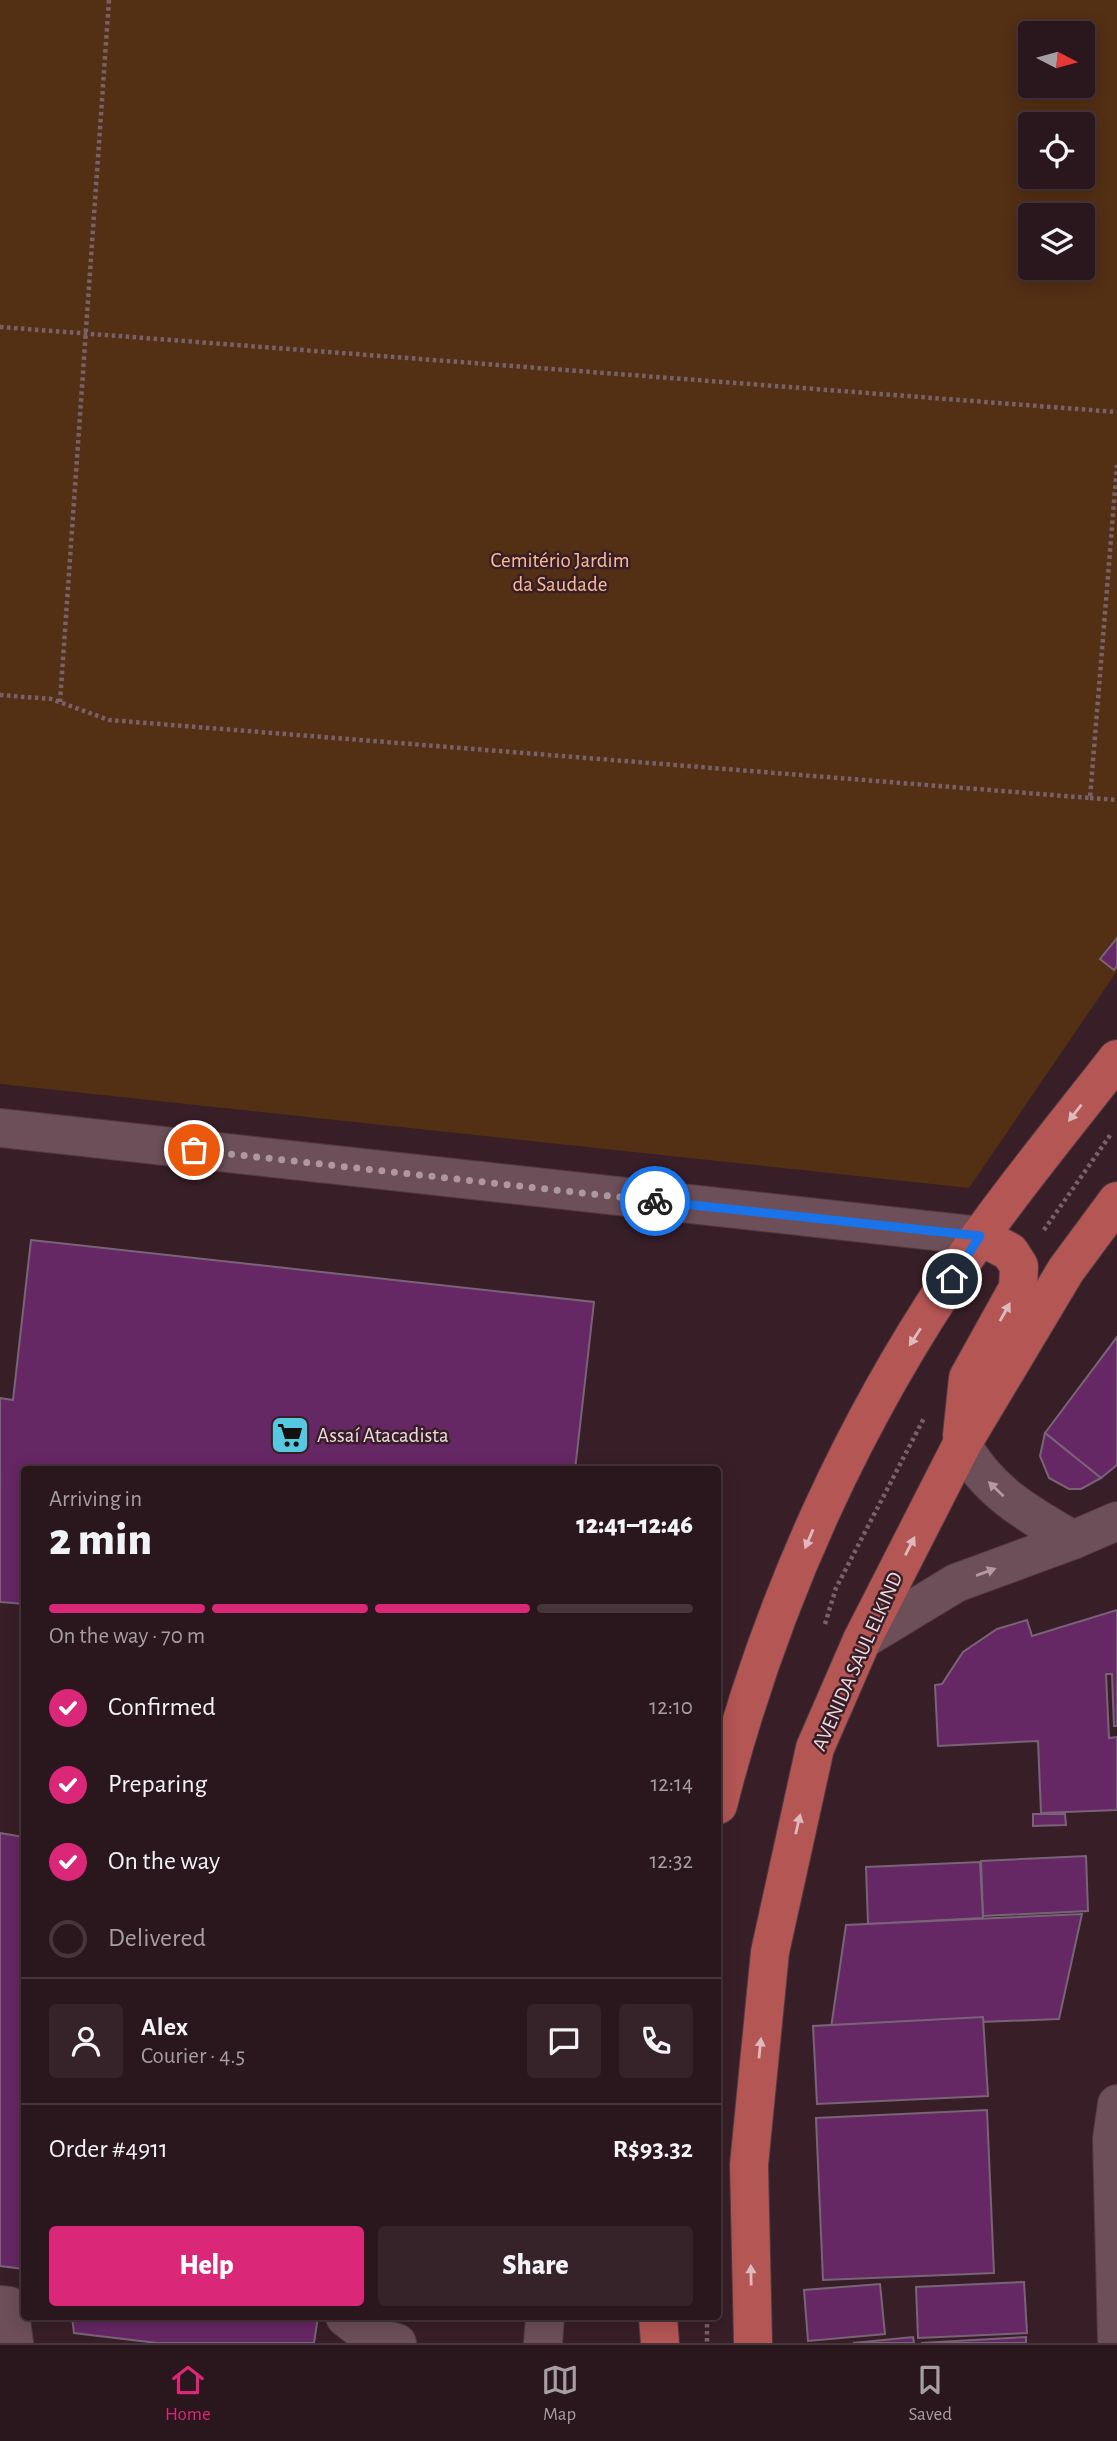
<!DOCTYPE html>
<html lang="en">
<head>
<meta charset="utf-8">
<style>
  :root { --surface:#2a161d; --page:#36232a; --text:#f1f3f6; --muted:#a59fa4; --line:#46353b; --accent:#db2777 }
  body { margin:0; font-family:"Alegreya Sans",sans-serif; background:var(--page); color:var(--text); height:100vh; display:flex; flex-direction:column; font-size:26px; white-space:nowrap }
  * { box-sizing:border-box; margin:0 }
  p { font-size:23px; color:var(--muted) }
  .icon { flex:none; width:38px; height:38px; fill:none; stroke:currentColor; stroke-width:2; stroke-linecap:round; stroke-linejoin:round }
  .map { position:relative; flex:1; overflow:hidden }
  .panel { position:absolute; left:21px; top:1466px; width:700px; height:854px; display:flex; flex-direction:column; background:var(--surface); border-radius:7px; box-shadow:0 4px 18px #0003,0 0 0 2px var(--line) }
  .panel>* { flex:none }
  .needle { width:46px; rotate:96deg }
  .tools { position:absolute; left:1018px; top:21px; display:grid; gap:14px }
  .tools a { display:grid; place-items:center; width:77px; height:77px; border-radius:7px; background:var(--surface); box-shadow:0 4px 18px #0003,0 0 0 2px var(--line); font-size:35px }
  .pin { position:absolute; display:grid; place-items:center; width:60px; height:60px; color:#fff; margin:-30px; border:4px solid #fff; border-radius:50%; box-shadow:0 2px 7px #0007 }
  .courier { position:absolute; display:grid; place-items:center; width:70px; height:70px; margin:-35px; border:5px solid #1a73e8; border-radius:50%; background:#fff; color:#222; box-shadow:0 2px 9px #0007 }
  .overview em { font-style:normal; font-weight:800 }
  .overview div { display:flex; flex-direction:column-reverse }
  .overview { display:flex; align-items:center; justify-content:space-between; height:119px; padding:0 28px }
  h1 { font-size:46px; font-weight:800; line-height:52px }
  .bar { display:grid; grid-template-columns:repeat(4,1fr); gap:10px 7px; align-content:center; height:84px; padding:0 28px }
  .bar i { height:9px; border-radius:5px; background:var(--line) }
  .bar .current { background:var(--accent) }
  .bar p { grid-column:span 4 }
  .line { display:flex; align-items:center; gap:18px; padding:0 28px; border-top:2px solid var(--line) }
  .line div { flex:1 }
  .round { display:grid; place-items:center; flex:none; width:74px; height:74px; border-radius:7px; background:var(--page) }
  ol { padding:0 28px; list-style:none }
  li { display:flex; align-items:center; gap:21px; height:77px }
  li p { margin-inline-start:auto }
  li .icon { padding:7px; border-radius:50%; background:var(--accent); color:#fff; stroke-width:4 }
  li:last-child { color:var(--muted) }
  li i { width:38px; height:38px; border:4px solid var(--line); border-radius:50% }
  .primary-button { display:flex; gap:14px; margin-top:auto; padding:14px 28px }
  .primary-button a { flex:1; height:80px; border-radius:7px; background:var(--accent); color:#fff; font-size:28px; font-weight:800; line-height:80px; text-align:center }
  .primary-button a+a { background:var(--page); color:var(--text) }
  .tabs { display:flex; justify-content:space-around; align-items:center; height:98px; border-top:2px solid var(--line); background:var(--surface); font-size:19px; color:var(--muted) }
  .tabs a { display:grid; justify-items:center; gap:4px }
  .tabs .current { color:var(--accent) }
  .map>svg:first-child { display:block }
  .green { fill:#532f14; fill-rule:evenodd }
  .building { fill:#662765; stroke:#796377; stroke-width:2 }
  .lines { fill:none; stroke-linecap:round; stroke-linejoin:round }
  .minor-casing { stroke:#503a42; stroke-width:40 }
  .major-casing { stroke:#503a42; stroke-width:40 }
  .path { stroke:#796169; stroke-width:4.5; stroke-dasharray:3.5 3.5; stroke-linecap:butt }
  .minor { stroke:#6c4f58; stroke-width:38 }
  .major { stroke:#b35654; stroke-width:38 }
  .oneway { fill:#deb9bd }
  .oneway2 { fill:#b39ba3 }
  .done { stroke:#ae989f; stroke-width:7; stroke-dasharray:0 12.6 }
  .route { stroke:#1a73e8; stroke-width:9 }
  .labels { text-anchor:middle; stroke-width:5; stroke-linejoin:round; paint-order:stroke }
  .park-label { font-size:21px; fill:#fabc92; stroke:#381e27 }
  .poi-label { font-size:21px; fill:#eddae0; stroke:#381e27; text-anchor:start }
  .street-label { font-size:21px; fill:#eddae0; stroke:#381e27 }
</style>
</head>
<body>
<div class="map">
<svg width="1117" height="2343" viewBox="0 0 1117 2343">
  <rect width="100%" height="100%" fill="#381e27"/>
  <path class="green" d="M0 0H1117V971L969 1188 0 1084ZM1031 33H1083V86H1031ZM1031 124H1083V177H1031ZM1031 215H1083V268H1031Z"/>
  <g class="building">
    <path d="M1117 938V966L1114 970 1100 959Z"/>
    <path d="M31 1240 594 1302 575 1470H24V1604L0 1602V1398L13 1400Z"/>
    <path d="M1117 1337V1465L1101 1478 1045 1433Z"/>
    <path d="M1045 1433 1101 1478 1081 1489H1069L1049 1478 1040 1456Z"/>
    <path d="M1117 1610V1726H1114L1112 1674H1106L1109 1738 1117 1737V1810L1041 1813 1038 1741 938 1746 935 1685 942 1684 963 1652 997 1629 1027 1620 1032 1636Z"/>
    <path d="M1033 1814H1065L1066 1825 1033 1826Z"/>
    <path d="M0 1833 24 1837V2269L0 2266Z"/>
    <path d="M1086 1856 1088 1911 983 1916 981 1861Z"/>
    <path d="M980 1862 983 1918 868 1924 866 1867Z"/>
    <path d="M1082 1914 1059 2019 831 2028 846 1925Z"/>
    <path d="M983 2017 988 2096 817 2104 813 2026Z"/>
    <path d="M987 2110 994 2273 823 2280 816 2118Z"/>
    <path d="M1024 2282 1027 2333 918 2338 916 2287Z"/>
    <path d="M880 2284 885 2334 808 2341 804 2290Z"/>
    <path d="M72 2317H318L314 2343H157L74 2333Z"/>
    <path d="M913 2337 914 2343H853Z"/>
    <path d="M1026 2337V2343H921Z"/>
  </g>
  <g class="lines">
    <g class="minor-casing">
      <g id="minor">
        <path d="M0 1128 980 1236"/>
        <path d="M962 1444C987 1491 1028 1514 1073 1540"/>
        <path d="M862 1640 956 1583 1073 1540 1117 1521"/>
        <path d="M1117 2104 1112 2139 1117 2340"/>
        <path d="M0 2305 9 2306 14 2343"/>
        <path d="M345 2317 368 2335 397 2343"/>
        <path d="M543 2343 545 2317"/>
      </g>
    </g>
    <g class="major-casing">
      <g id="major">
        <path d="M962 1435 968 1378 1018 1288 1019 1266 1010 1252 980 1236"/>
        <path d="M718 1805C770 1601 858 1407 981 1235 1024 1175 1072 1117 1117 1059"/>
        <path d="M658 2317 660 2343"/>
        <path d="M753 2343 749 2165 770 1952 815 1748 862 1640 962 1444 1066 1270 1117 1201"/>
      </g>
    </g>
    <g class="path">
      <path d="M0 327 1117 412"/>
      <path d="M0 695 51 699 109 720 1090 798 1117 465"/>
      <path d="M60 702 109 0"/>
      <path d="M1090 798 1117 800"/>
      <path d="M1044 1230 1111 1134"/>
      <path d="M825 1624 836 1588 924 1418"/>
      <path d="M718 2055 720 2042"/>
      <path d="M707 2317V2343"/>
    </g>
    <use href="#minor" class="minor"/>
    <use href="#major" class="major"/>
  </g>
  <defs><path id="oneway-solid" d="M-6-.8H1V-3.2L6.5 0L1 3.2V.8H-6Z" transform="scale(1.75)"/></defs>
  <g class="oneway">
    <use href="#oneway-solid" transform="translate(1075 1113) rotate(128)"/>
    <use href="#oneway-solid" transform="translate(1005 1312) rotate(-61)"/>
    <use href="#oneway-solid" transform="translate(915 1337) rotate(123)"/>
    <use href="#oneway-solid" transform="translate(809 1539) rotate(113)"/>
    <use href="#oneway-solid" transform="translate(910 1546) rotate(-63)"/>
    <use href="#oneway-solid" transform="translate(798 1824) rotate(-77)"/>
    <use href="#oneway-solid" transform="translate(760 2048) rotate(-84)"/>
    <use href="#oneway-solid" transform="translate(751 2275) rotate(-91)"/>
  </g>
  <g class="oneway2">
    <use href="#oneway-solid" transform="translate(996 1489) rotate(-136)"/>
    <use href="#oneway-solid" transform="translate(986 1572) rotate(-20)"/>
  </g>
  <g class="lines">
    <path class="done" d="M194 1150 655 1201"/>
    <path class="route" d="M655 1201 980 1236 952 1279"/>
  </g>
  <defs>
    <g id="supermarket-square" transform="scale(2.0125)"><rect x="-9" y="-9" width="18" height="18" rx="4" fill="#56c9e0" stroke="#381e27"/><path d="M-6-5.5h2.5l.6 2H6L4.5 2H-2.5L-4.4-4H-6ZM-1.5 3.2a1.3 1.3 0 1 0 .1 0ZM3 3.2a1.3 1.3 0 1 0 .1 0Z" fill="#111"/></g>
  </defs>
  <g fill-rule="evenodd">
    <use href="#supermarket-square" x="290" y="1435"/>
  </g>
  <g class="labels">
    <g class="park-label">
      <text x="560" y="567">Cemitério Jardim<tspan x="560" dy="24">da Saudade</tspan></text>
    </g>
    <g class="poi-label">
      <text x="317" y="1442">Assaí Atacadista</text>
    </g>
    <g class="street-label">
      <text transform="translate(857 1661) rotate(-66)" y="7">AVENIDA SAUL ELKIND</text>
    </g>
  </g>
</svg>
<div class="tools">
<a><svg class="needle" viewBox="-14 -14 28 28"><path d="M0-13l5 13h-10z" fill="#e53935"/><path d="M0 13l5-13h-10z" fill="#a59fa4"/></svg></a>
<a><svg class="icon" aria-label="locate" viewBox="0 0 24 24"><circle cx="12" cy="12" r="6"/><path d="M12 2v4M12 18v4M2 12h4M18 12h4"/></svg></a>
<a><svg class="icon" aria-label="layers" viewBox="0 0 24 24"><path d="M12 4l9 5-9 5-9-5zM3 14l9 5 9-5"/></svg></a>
</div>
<div class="pin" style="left:194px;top:1150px;background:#ea580c"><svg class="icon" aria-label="bag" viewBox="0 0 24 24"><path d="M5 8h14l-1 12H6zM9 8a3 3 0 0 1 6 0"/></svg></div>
<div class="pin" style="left:952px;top:1279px;background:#1f2937"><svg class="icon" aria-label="home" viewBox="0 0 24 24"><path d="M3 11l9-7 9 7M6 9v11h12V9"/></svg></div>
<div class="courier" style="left:655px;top:1201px"><svg class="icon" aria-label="bike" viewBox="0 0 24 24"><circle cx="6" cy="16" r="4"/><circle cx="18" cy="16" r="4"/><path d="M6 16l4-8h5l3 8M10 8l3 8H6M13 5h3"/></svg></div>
<section class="panel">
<div class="overview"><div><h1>2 min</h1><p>Arriving in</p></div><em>12:41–12:46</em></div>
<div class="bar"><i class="current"></i><i class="current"></i><i class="current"></i><i></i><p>On the way · 70 m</p></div>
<ol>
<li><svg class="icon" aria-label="check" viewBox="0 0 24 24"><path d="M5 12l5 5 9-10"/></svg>Confirmed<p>12:10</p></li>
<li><svg class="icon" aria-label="check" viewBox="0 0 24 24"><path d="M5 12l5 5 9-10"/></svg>Preparing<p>12:14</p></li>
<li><svg class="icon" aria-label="check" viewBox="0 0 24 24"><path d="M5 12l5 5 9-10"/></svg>On the way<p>12:32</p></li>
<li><i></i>Delivered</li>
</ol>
<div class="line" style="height:126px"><a class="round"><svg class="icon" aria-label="person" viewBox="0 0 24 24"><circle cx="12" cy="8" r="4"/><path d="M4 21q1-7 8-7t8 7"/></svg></a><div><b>Alex</b><p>Courier · 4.5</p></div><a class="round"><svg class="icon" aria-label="chat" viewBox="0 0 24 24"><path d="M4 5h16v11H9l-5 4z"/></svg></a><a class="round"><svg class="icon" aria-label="phone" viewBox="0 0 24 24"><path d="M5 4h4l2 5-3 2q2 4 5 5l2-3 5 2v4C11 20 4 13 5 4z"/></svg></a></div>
<div class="line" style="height:91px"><div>Order #4911</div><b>R$93.32</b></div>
<div class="primary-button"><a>Help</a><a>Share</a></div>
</section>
</div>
<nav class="tabs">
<a class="current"><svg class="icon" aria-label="home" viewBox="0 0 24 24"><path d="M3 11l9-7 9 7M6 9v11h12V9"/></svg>Home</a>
<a><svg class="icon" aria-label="map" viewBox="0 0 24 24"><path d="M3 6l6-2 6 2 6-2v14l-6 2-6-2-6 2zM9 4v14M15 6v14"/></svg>Map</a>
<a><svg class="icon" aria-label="saved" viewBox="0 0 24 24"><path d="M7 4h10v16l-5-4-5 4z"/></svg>Saved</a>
</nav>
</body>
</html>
